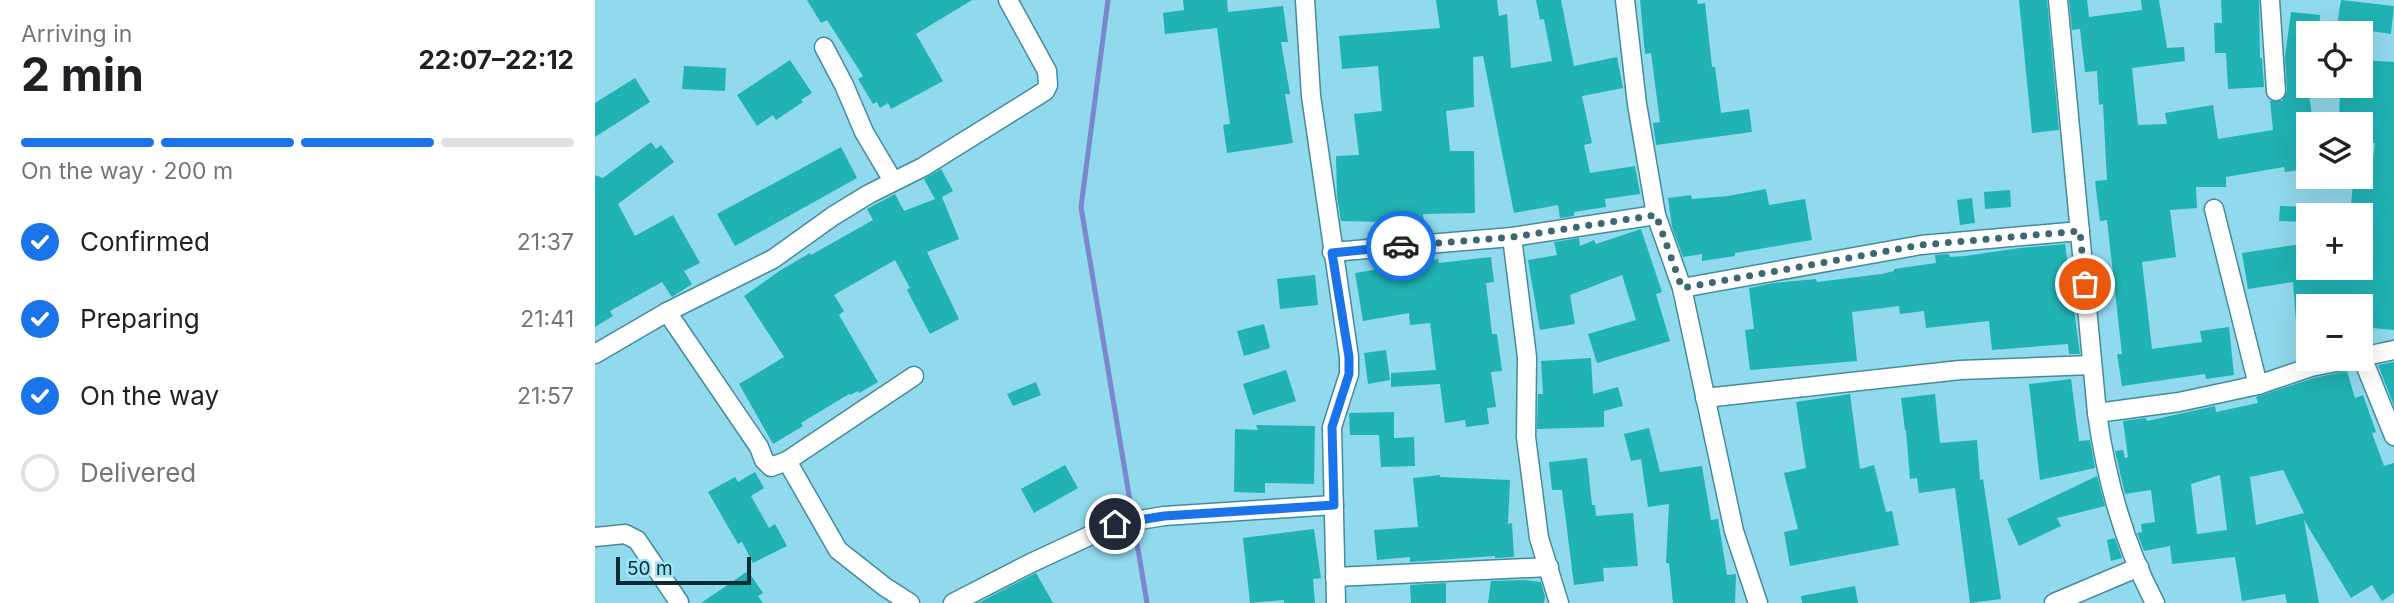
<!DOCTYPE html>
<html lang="en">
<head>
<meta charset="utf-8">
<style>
  :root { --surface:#fff; --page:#f2f2f2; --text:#202124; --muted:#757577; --line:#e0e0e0; --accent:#1a73e8 }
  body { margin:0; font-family:Inter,sans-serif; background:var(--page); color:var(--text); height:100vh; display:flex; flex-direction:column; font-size:26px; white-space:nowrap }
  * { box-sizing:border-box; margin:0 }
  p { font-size:23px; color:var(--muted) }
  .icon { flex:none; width:38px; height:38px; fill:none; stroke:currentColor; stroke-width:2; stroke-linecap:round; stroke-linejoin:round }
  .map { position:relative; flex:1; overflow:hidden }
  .sheet { display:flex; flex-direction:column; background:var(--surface); width:595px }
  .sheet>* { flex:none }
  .controls { position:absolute; left:1701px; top:21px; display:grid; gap:14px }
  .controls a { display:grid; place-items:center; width:77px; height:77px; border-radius:0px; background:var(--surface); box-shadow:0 7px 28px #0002; font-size:35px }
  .scale { position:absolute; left:21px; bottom:18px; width:135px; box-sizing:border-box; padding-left:7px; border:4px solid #0c2b32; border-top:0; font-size:19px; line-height:24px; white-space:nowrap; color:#0c2b32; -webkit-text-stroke:5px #9ee6f9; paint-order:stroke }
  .pin { position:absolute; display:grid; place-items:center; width:60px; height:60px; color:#fff; margin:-30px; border:4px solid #fff; border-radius:50%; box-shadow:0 2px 7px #0007 }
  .courier { position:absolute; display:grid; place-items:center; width:70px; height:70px; margin:-35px; border:5px solid #1a73e8; border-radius:50%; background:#fff; color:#222; box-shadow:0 2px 9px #0007 }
  .overview em { font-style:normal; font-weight:700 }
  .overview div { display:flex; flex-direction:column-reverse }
  .overview { display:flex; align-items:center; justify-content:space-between; height:119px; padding:0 21px }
  h1 { font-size:46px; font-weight:700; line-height:52px }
  .bar { display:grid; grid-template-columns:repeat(4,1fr); gap:10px 7px; align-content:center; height:84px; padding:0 21px }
  .bar i { height:9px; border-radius:5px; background:var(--line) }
  .bar .selected { background:var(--accent) }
  .bar p { grid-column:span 4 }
  ol { padding:0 21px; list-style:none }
  li { display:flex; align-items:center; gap:21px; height:77px }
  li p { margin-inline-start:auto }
  li .icon { padding:7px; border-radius:50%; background:var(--accent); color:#fff; stroke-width:4 }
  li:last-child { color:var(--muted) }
  li i { width:38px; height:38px; border:4px solid var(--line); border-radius:50% }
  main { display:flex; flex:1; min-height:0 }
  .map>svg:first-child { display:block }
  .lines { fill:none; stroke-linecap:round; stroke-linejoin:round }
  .stream { stroke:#7b86d1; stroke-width:5 }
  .building { fill:#20b2b4; fill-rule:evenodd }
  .minor-casing { stroke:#448c9d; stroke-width:21 }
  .minor { stroke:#fff; stroke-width:18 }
  .done { stroke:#3b6873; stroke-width:7; stroke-dasharray:0 12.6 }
  .route { stroke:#1a73e8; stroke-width:9 }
</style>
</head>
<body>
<main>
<section class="sheet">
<div class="overview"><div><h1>2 min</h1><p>Arriving in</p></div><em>22:07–22:12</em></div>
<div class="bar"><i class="selected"></i><i class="selected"></i><i class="selected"></i><i></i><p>On the way · 200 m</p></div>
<ol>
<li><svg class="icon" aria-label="check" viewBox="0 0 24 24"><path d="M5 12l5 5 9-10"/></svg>Confirmed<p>21:37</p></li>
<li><svg class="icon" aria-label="check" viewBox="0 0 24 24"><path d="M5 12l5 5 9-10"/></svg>Preparing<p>21:41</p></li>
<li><svg class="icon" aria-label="check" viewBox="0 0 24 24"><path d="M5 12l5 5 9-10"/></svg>On the way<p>21:57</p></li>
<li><i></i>Delivered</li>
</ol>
</section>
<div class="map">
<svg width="1799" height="603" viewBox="0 0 1799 603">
  <rect width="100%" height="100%" fill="#91d9ec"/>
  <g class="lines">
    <path class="stream" d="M513 0 486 207 552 603"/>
  </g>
  <g class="building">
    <path d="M212 0H377L321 34 348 81 296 109 293 103 285 108 282 102 278 104 263 79 268 76 232 20 226 23Z"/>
    <path d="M588 0H632L633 12 688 6 693 42H686L695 94H690L698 143 632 153 628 125 635 124 622 28 570 34 568 13 589 10Z"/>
    <path d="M841 0H902L904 16 912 14 916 68 957 61 949 19 945 20 941 0H966L979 66 1022 57 1028 88 987 96 997 143 989 145 995 173 1040 166 1045 194 1010 199 1011 207 979 212V216L965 218 963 205 919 213 888 56 878 57 879 107 851 111 855 151H879L880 213 828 214 829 223 746 221 742 196 741 156 764 155 759 114 787 111 783 66 747 69 744 36 845 28Z"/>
    <path d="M1045 0H1102L1103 4 1110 3 1117 67H1120L1126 113 1154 109 1157 132 1061 145 1058 123 1065 122 1056 53 1050 54Z"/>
    <path d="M1424 0H1452L1464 130 1437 133Z"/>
    <path d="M1474 0H1492L1494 17 1547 10 1546 0H1564L1572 48 1589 47 1590 61 1537 68 1543 125 1572 124 1570 113 1618 105 1623 139 1678 130 1675 101H1687L1692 91 1690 57 1696 12 1725 15 1724 33H1713V86L1718 124H1713V169L1690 172 1689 167 1631 177V187H1601L1602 208 1575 210 1581 257 1547 262 1557 349 1607 342 1605 331 1634 327 1639 375 1611 379 1610 374 1527 386 1522 354H1527L1512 220 1505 221 1500 181 1512 180 1508 104 1504 105 1502 71 1490 72 1485 29 1477 30Z"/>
    <path d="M1626 0H1664L1665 58H1667L1669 87 1633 89 1631 53H1620L1619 23H1627Z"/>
    <path d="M1746 0 1799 6 1796 34 1742 26Z"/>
    <path d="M195 60 217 93 206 100 208 102 181 120 178 115 162 126 142 95Z"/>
    <path d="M1766 60 1799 62V330L1766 327V306H1713V334L1702 335 1698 282 1653 289 1647 253 1713 243V268H1766V235L1775 233 1774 225 1766 224V215H1755L1758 184 1775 185 1780 143 1766 142V124H1744L1745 86H1766Z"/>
    <path d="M89 66 131 68 130 91 87 89Z"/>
    <path d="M40 78 55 102 0 137V103Z"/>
    <path d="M56 142 61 149 66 145 79 162 23 204 40 236 78 215 105 263 89 271 97 284 77 297 67 282 15 311 18 316 0 327V175L8 178Z"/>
    <path d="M246 147 262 178 140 246 122 214Z"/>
    <path d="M346 169 358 191 347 197 364 239 332 252 364 319 335 334 312 290 315 288 300 260 239 295 249 311 244 315 283 382 264 393 263 391 255 395 254 394 206 423 208 426 178 444 144 384 189 357 149 296 186 270 215 253 216 255 278 220 272 209 300 194 309 211 340 199 329 179Z"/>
    <path d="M1171 189 1174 205 1210 199 1217 240 1140 253V256L1107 261V254L1088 257 1077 227 1073 198 1096 195 1097 199 1133 196Z"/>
    <path d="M1415 190 1416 207 1390 209 1389 192Z"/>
    <path d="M1377 198 1380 223 1365 225 1362 200Z"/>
    <path d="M1685 206 1711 207 1710 222 1684 221Z"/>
    <path d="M1046 229 1067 292 1061 294 1075 341 1002 363 993 334 1041 320 1027 275 975 295 980 324 945 330 933 260 962 255 959 242 984 238 985 246 999 240 1001 244Z"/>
    <path d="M1470 244 1485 354H1474L1473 344 1397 350 1394 321 1331 328 1329 311 1305 314 1304 306 1257 312 1262 361 1155 370 1150 330 1159 329 1154 288 1178 283 1221 279 1222 282 1287 274 1299 271V269L1341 263 1340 255 1354 254 1355 257 1370 256 1425 248Z"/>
    <path d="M896 257 899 282 891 283 897 334H902L907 371 896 372 901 407 892 408 894 424 871 427 870 420 850 423 845 384 796 387V373L841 370 835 323 815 325 814 313 768 321 760 273 843 259 844 263Z"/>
    <path d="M720 275 723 305 685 309 682 279Z"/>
    <path d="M669 324 675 348 649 356 642 331Z"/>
    <path d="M791 350 795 380 773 384 769 353Z"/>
    <path d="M996 358 998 394 1023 387 1028 406 1009 411V427L942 429 943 394H948L946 361Z"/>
    <path d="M1799 362V406L1783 365Z"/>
    <path d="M691 370 701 401 658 415 648 384Z"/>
    <path d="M1752 371 1760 398 1768 395 1781 432 1777 433 1789 466 1799 463V593L1787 601 1777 585 1756 598 1709 520 1724 603H1692L1690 594 1647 601 1640 557 1577 564 1575 546 1549 551 1542 533 1547 532 1546 524 1560 522 1556 490 1530 494 1520 451 1528 450 1530 458 1533 457 1528 421 1551 418 1552 421 1620 406 1621 412 1663 403 1661 397 1719 378ZM1688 470 1709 513 1661 525 1655 477ZM1625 475 1632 530 1602 534 1596 484Z"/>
    <path d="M1476 379 1484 441 1495 440 1500 468 1445 480 1434 384Z"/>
    <path d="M441 382 446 395 418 406 412 394Z"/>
    <path d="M1255 394 1265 469 1279 465 1291 512 1297 511 1304 545 1195 566 1189 532 1203 529 1189 473 1211 468 1201 402Z"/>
    <path d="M1340 394 1345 443 1382 440 1385 480 1388 479 1406 599 1375 603 1360 488 1324 493 1322 478 1315 479 1311 430H1310L1306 398Z"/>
    <path d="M799 412V438L819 437 820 466 786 467 784 435H755L754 413Z"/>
    <path d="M661 425 720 426 719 484 670 483V493L639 492 640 429 663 430Z"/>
    <path d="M1054 428 1065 472 1107 466 1116 520 1123 519 1132 575 1141 574 1140 603H1078L1074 563H1071L1074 504 1053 507 1046 459 1036 461 1029 434Z"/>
    <path d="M992 458 997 505H1000L1001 516 1038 513 1043 566 1008 568 1009 581 979 585 967 490H957L954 462Z"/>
    <path d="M470 465 483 488 439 513 426 489Z"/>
    <path d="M160 472 169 488 156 496 174 528 180 524 192 546 158 563 147 542 143 544 113 492 140 477 143 482Z"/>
    <path d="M845 475V477L915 480 913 524 917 523 919 557 900 558V556L815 562V557L782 560 779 530 823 527 818 478Z"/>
    <path d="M1502 476 1510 506 1462 518 1466 526 1424 546 1412 519Z"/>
    <path d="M719 529 726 578 718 579 720 603H689V600L655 603 648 538Z"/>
    <path d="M1520 538 1527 558 1516 561 1512 540Z"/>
    <path d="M153 571 168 593 163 596 168 603H106Z"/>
    <path d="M441 573 458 603H383Z"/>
    <path d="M929 580 946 582 950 597 949 603H893L896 581Z"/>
    <path d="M851 583V603H816L815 585Z"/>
    <path d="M1260 586 1263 603H1207L1206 596Z"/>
  </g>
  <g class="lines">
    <g class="minor-casing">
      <g id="minor">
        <path d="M710 0 716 96 754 357V374L737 427 741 603"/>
        <path d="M1030 0 1042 104 1061 215 1087 288 1139 531 1163 603"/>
        <path d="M1463 0 1502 413C1511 479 1529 544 1560 603"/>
        <path d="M1675 0 1681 91"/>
        <path d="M229 47 249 85 269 132 298 181"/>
        <path d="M1619 209 1663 385"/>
        <path d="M917 237 932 357 931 437 944 538 964 603"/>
        <path d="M737 252 917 237 1061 215"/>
        <path d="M1087 288 1326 245 1485 231"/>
        <path d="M72 312 164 447 169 460 176 467 192 461 243 550 290 587 315 603"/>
        <path d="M0 354 72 312 178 259 238 216 274 194 328 167 450 91 453 85 452 71 413 0"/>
        <path d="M1766 357 1799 350"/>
        <path d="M1767 357 1799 436"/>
        <path d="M1110 398 1365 370 1497 365"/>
        <path d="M1502 413 1584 402 1663 385 1716 367 1756 359"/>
        <path d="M192 461 319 376"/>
        <path d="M0 537 30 534 42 540 84 602"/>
        <path d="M740 577 954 567"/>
        <path d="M358 603 436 563 520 524 569 516 739 505"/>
        <path d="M1459 603 1544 567"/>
      </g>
    </g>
    <use href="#minor" class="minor"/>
  </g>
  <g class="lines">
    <path class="done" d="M806 246 918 237 1061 215 1087 288 1326 245 1485 231 1490 284"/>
    <path class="route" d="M520 524 569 516 739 505 737 427 754 374V357L737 253 806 246"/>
  </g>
</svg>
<div class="controls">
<a><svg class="icon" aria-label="locate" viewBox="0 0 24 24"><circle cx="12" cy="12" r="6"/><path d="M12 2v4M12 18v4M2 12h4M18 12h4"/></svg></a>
<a><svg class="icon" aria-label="layers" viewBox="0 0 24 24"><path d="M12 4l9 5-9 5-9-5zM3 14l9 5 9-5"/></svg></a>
<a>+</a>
<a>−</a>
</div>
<div class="scale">50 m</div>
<div class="pin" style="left:1490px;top:284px;background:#ea580c"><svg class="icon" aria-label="bag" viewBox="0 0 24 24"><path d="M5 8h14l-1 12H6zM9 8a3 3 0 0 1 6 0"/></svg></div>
<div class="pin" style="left:520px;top:524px;background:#1f2937"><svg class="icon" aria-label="home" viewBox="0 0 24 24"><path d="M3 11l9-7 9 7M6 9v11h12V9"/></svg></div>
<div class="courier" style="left:806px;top:246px"><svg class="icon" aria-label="car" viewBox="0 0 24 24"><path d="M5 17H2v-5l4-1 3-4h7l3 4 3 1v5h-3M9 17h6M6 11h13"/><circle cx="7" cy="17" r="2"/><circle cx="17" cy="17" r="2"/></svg></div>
</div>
</main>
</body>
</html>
